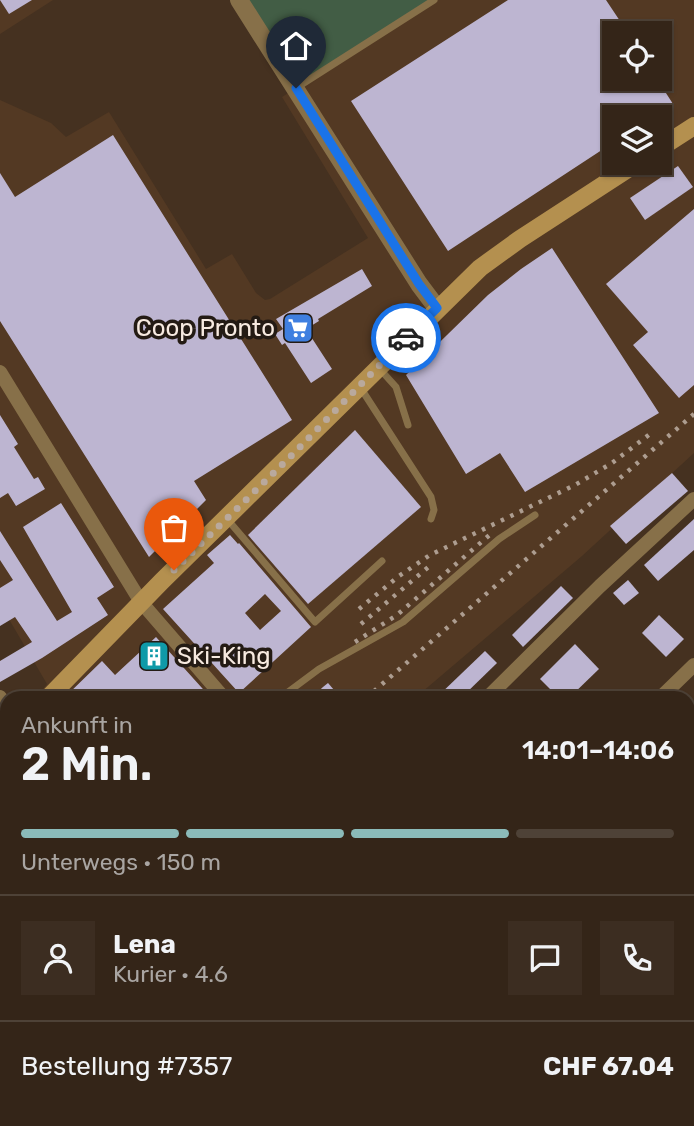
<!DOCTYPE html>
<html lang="de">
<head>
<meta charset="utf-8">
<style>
  :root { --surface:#342518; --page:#3c2d21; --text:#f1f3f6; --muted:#a9a5a2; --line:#4e4237; --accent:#8bbbb9 }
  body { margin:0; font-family:Rubik,sans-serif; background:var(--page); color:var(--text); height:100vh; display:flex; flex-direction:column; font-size:26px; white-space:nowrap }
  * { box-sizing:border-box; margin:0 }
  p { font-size:23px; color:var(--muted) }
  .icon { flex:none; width:38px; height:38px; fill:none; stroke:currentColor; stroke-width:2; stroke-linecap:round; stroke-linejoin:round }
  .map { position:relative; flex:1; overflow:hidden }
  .panel { position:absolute; left:0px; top:691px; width:695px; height:436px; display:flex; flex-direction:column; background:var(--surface); border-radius:21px 21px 0 0; box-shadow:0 2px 5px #0004,0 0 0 2px var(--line) }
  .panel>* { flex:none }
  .buttons { position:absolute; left:602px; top:21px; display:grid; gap:14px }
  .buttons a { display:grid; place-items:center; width:70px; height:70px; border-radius:0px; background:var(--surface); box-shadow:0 2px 5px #0004,0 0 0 2px var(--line); font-size:35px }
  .pin { position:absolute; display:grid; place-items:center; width:60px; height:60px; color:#fff; margin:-72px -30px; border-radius:50% 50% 50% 0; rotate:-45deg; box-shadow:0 0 7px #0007 }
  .pin .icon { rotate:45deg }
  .courier { position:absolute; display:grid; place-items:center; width:70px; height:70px; margin:-35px; border:5px solid #1a73e8; border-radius:50%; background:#fff; color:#222; box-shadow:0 2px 9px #0007 }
  .overview em { font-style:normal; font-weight:600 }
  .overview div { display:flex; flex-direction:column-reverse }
  .overview { display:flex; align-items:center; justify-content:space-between; height:119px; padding:0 21px }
  h1 { font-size:46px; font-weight:600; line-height:52px }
  .bar { display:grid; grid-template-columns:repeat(4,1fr); gap:10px 7px; align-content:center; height:84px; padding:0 21px }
  .bar i { height:9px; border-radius:5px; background:var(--line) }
  .bar .current { background:var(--accent) }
  .bar p { grid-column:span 4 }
  .line { display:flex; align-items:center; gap:18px; padding:0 21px; border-top:2px solid var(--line) }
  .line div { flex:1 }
  .round { display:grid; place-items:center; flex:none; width:74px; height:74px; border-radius:0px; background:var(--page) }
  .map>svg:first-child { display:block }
  .built { fill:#533923; fill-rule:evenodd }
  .green { fill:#425d45 }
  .building { fill:#bdb5d1; fill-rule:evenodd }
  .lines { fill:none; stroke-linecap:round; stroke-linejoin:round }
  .service { stroke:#877049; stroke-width:7 }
  .minor { stroke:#877049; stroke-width:14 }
  .tertiary { stroke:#877049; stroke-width:18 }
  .secondary { stroke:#b4904f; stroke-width:18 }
  .rail { stroke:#ad9d90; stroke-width:4.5; stroke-dasharray:3.5 7; stroke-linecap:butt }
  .done { stroke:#b9a99d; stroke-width:7; stroke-dasharray:0 12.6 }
  .route { stroke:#1a73e8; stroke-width:9 }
  .labels { text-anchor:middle; stroke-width:7; stroke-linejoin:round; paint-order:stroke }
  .poi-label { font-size:24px; fill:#f7eae0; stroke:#241b14; text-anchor:end }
</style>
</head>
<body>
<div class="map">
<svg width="694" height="1126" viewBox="0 0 694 1126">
  <rect width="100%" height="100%" fill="#453120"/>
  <g class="built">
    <path d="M0 0H53L0 34Z"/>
    <path d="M434 0H694V453L582 556 415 698H36L47 684 0 604V100L51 123 66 137 109 112 206 269 232 254 256 293 265 300 270 299 368 238 282 97ZM614 33H660V79H614ZM614 117H660V163H614Z"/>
    <path d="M7 735V881H0V744Z"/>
    <path d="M7 980V1043L0 1050V986Z"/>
  </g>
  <path class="green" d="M239 0H434L296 88Z"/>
  <g class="building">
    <path d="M0 0H32L9 14Z"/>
    <path d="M508 0H606L628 33H614V79H657L673 104 653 117H614V142L448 251 351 101Z"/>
    <path d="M113 135 292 420 194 481 206 500 149 557 0 321V173L15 197Z"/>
    <path d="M678 166 693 187 645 220 630 198Z"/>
    <path d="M694 209V385L679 398 633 345 648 332 606 284Z"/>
    <path d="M552 248 659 413 525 492 500 453 466 474 406 375 488 295 521 269Z"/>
    <path d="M362 269 372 286 318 319 319 321 306 329 332 369 311 383 285 343 282 345 275 334 283 329 276 319Z"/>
    <path d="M0 415 18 444 14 447 34 479 38 477 45 489 16 506 8 493 0 498Z"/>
    <path d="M355 430 421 507 308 604 248 535Z"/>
    <path d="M672 473 688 491 626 544 610 526Z"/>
    <path d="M61 503 114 587 97 598 108 615 42 658 0 682V661L32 642 15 617 0 626V588L13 580 0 560V531L57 621 72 612 23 527Z"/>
    <path d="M694 519V550L658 581 644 565Z"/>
    <path d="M230 535 238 544 239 543 311 627 239 693 163 609 214 563 207 555ZM265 594 281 611 260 630 245 613Z"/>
    <path d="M628 580 639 593 624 605 613 593Z"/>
    <path d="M561 586 573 598 523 647 512 635Z"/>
    <path d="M659 615 684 639 666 657 642 633Z"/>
    <path d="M156 637 211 698H64L102 661 115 675Z"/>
    <path d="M575 644 599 669 569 698H559L540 679Z"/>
    <path d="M485 651 497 663 461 698H436Z"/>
    <path d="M328 683 341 698H311L323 687Z"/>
  </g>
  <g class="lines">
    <g class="service">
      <path d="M296 88 434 0"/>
      <path d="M378 367 396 387 408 425"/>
      <path d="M360 387 431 497 434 510 431 519"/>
      <path d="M227 519 315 622 382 561"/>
      <path d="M280 698 319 669 403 622 499 539 535 515"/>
    </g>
    <g class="minor">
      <path d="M0 372 141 602 224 698"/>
      <path d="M0 697 7 709"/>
      <path d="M487 698 600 586 694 499"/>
      <path d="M660 698 694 665"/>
      <path d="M688 837H694"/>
      <path d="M0 880H7"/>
      <path d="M688 1097 694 1107"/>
      <path d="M212 1120 215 1126"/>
      <path d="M500 1120 504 1126"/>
      <path d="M43 1126 50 1120"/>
    </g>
    <path class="tertiary" d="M239 0 419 284 437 308"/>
    <g class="secondary">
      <path d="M660 148 694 126"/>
      <path d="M48 698 162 581 480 268 520 239 637 163"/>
      <path d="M0 748 7 741"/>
    </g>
    <g class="rail">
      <path d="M359 609 399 576 430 555 575 485 612 463 650 434"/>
      <path d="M361 624 432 564"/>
      <path d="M355 642 397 615 493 532"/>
      <path d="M366 698 694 414"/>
      <path d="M0 1009 7 1002"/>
      <path d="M0 1026 7 1019"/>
    </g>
  </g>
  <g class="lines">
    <path class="done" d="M174 570 294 453 406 338"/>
    <path class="route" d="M296 88 419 284 437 308 406 338"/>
  </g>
  <defs>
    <g id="supermarket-square" transform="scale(1.575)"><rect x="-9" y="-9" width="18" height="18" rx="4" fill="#3f7fe0" stroke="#241b14"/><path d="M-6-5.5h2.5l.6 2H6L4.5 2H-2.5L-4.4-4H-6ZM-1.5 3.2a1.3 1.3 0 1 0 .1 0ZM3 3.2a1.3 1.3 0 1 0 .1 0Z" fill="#fff"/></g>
    <g id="building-square" transform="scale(1.575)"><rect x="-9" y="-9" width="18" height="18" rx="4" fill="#0f9aa8" stroke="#241b14"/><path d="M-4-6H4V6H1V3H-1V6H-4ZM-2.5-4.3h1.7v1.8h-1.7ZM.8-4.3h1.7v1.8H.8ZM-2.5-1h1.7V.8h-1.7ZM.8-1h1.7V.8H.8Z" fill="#fff"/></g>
  </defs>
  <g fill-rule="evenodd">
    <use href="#supermarket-square" x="298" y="328"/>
    <use href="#building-square" x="154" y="656"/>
  </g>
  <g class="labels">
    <g class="poi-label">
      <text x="275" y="336">Coop Pronto</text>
      <text x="177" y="664" text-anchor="start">Ski-King</text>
    </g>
  </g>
</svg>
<div class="buttons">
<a><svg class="icon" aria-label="locate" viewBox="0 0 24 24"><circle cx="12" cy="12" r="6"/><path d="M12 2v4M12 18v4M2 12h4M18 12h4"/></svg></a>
<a><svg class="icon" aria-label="layers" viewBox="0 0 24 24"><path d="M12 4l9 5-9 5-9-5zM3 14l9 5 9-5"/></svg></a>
</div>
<div class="pin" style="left:174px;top:570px;background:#ea580c"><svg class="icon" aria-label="bag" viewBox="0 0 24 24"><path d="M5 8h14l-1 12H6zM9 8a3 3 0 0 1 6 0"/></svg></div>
<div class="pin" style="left:296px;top:88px;background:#1f2937"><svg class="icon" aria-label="home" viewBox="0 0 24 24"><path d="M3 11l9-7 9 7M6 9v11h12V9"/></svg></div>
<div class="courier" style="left:406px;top:338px"><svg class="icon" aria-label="car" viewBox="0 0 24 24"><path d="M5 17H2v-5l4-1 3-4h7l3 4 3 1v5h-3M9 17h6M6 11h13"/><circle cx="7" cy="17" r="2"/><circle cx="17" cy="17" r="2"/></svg></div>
<section class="panel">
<div class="overview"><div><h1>2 Min.</h1><p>Ankunft in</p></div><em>14:01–14:06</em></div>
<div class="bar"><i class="current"></i><i class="current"></i><i class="current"></i><i></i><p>Unterwegs · 150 m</p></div>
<div class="line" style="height:126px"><a class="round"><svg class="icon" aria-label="person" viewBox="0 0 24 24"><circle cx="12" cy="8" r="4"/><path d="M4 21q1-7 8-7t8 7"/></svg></a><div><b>Lena</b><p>Kurier · 4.6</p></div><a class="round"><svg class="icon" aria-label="chat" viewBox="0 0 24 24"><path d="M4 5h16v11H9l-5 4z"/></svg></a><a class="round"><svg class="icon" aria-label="phone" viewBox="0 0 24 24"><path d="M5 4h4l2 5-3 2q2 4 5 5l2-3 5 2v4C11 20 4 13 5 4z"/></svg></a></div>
<div class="line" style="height:91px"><div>Bestellung #7357</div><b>CHF 67.04</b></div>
</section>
</div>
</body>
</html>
